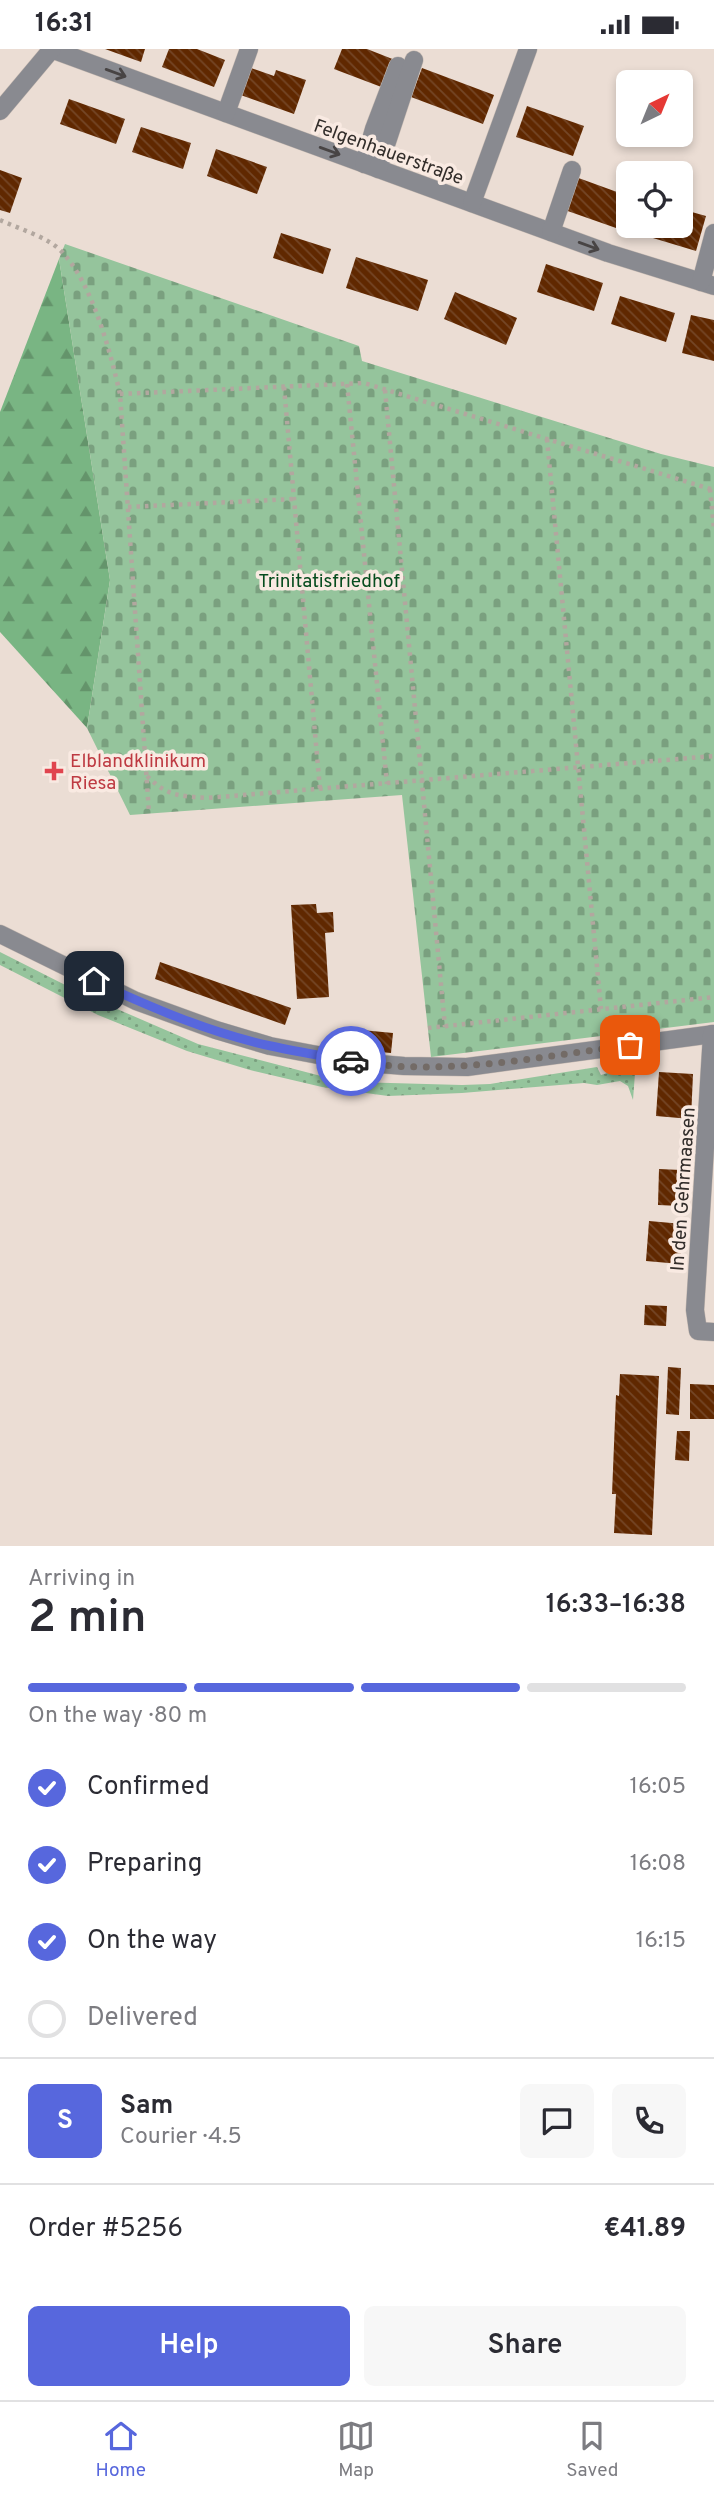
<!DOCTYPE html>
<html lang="en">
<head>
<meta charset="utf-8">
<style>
  :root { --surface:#fff; --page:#f7f7f7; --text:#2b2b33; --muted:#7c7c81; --line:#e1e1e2; --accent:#5767dd }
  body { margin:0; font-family:Overpass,sans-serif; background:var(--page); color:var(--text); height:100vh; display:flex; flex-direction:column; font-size:26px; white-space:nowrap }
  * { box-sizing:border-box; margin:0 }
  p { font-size:23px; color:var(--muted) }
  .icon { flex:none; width:38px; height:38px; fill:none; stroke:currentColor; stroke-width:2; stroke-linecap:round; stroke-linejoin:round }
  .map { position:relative; height:1497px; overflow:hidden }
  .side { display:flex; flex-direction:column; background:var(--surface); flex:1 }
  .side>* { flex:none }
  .needle { width:46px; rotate:43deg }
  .buttons { position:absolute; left:616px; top:21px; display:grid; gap:14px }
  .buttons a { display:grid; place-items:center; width:77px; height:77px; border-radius:10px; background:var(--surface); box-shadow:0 4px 10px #0003; font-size:35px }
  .pin { position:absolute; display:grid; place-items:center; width:60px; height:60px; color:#fff; margin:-30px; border-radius:14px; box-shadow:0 4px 10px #0006 }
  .courier { position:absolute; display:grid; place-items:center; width:70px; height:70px; margin:-35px; border:5px solid #5767dd; border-radius:50%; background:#fff; color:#222; box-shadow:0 2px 9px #0007 }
  .overview em { font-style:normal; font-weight:600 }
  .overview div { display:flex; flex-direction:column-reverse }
  .overview { display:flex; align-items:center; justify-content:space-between; height:119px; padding:0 28px }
  h1 { font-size:46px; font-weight:600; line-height:52px }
  .bar { display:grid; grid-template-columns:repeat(4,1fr); gap:10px 7px; align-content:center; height:84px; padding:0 28px }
  .bar i { height:9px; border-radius:5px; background:var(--line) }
  .bar .on { background:var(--accent) }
  .bar p { grid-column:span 4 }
  .line { display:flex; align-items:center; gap:18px; padding:0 28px; border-top:2px solid var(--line) }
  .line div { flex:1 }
  .round { display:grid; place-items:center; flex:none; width:74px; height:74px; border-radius:10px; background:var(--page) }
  ol { padding:0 28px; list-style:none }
  li { display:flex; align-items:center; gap:21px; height:77px }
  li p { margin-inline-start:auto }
  li .icon { padding:7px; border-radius:50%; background:var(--accent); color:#fff; stroke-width:4 }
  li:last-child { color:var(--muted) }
  li i { width:38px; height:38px; border:4px solid var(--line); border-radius:50% }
  .button { display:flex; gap:14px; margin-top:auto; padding:14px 28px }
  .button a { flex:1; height:80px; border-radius:10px; background:var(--accent); color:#fff; font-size:28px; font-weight:600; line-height:80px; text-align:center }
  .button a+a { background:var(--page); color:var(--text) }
  .status { display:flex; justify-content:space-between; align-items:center; height:49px; padding:0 35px; background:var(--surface); direction:ltr }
  .status svg { height:19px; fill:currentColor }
  .tab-bar { display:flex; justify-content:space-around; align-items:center; height:98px; border-top:2px solid var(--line); background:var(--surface); font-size:19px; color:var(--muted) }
  .tab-bar a { display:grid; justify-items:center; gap:4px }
  .tab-bar .on { color:var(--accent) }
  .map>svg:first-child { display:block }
  .grass { fill:url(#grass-dots) }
  .forest { fill:url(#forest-firs) }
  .cemetery { fill:url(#cemetery-stones) }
  .building { fill:url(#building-back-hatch) }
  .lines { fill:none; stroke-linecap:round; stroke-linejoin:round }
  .minor-casing { stroke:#c6bab2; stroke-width:19 }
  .path { stroke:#b2a79f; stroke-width:4.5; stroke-dasharray:3.5 5; stroke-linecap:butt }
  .minor { stroke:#898a90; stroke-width:18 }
  .oneway { stroke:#484444 }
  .done { stroke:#736b66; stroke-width:7; stroke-dasharray:0 12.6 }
  .route { stroke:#5767dd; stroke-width:9 }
  .health-dot { fill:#e0444e; stroke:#f9eae2; stroke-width:2.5 }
  .labels { text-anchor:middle; stroke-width:7; stroke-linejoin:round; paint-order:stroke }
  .street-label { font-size:19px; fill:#322d2a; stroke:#f9eae2 }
  .park-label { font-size:19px; fill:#064c1e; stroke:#f9eae2 }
  .health-label { font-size:19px; fill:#be3a42; stroke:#f9eae2; text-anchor:start }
</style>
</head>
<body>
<div class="status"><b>16:31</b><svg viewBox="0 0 49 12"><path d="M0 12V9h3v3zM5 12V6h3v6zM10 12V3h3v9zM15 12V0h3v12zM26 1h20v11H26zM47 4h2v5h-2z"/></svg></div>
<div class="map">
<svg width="714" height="1497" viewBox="0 0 714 1497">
  <defs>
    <pattern id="grass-dots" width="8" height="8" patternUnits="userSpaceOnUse" patternTransform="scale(1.75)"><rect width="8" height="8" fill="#95c49c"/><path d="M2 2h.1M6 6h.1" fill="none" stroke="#7aa07f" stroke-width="1.8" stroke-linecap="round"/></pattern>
    <pattern id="forest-firs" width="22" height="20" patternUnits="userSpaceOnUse" patternTransform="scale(1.75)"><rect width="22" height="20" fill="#79b583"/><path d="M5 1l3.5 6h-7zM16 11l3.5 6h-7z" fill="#64946b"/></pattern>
    <pattern id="cemetery-stones" width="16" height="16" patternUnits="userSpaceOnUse" patternTransform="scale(1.75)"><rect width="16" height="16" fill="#95c49c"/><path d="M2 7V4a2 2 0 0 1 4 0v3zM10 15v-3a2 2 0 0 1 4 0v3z" fill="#7aa07f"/></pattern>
    <pattern id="building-back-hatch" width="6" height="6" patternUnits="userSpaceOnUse" patternTransform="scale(1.75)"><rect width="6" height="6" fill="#602800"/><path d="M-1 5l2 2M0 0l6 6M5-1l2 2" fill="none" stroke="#744626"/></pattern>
  </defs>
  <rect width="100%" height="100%" fill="#ebddd4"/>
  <path class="grass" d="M0 903 87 947 198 995 321 1027 355 1033 462 1036 490 1035 597 1018 601 1026 628 1018 636 1011 633 1051 628 1037 620 1032 597 1036 584 1034 462 1044 388 1047 322 1038 250 1021 187 1002 98 966 0 916Z"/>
  <path class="forest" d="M59 210 110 531 87 679 0 583V363Z"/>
  <path class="cemetery" d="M65 195 359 297 362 312 661 405 714 418V973L431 1008 402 746 130 766 87 679 110 531 59 210Z"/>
  <g class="building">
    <path d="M105 0H145L141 13Z"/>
    <path d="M169 0H197L225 11 214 38 162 18Z"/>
    <path d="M342 0H367L395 11 384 39 334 20Z"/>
    <path d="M245 17 274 27 276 21 306 31 294 65 235 44Z"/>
    <path d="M422 19 494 46 483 75 411 48Z"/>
    <path d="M69 50 125 70 116 95 60 75Z"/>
    <path d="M527 57 584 77 573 107 516 88Z"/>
    <path d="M141 78 191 94 183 120 132 103Z"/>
    <path d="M216 100 267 118 257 145 207 127Z"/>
    <path d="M0 121 22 129 10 164 0 161Z"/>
    <path d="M573 127 628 147 616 179 562 160Z"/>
    <path d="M681 160 706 167 696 202 643 186 646 177H681Z"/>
    <path d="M281 184 331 200 323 225 273 209Z"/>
    <path d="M356 208 428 231 418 262 346 239Z"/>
    <path d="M546 215 603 234 594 262 537 243Z"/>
    <path d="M455 243 517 269 506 296 444 270Z"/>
    <path d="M620 247 675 264 666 293 611 275Z"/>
    <path d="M691 266 714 271V312L682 304Z"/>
    <path d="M316 855 317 864 333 863 334 883 325 884 329 948 297 950 291 856Z"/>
    <path d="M160 913 291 959 285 976 155 930Z"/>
    <path d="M351 980 393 984 391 1004 349 1000Z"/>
    <path d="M659 1023 693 1025 691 1070 656 1067Z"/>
    <path d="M659 1120 681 1121 680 1157 658 1156Z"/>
    <path d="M649 1172 683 1175 680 1215 646 1212Z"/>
    <path d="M645 1256 667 1257 666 1277 644 1276Z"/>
    <path d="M668 1318 681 1319 679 1366 666 1365Z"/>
    <path d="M620 1325 659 1327 652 1486 614 1484 616 1445H612L616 1346 619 1347Z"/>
    <path d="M690 1335 714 1336V1370H690Z"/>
    <path d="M677 1382H690L689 1412 675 1411Z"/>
  </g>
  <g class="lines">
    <g class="minor-casing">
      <g id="minor">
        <path d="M51 0 608 204 714 237"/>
        <path d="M0 62 52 0"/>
        <path d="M226 64 249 0"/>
        <path d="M364 115 374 80 398 17"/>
        <path d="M378 120 414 11"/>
        <path d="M472 154 528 0"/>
        <path d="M551 183 572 121"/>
        <path d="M701 233 714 184"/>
        <path d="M0 885 136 952 216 981 270 997 355 1013 404 1017 467 1018 714 985"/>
        <path d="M712 985 695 1261 698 1282 714 1283"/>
      </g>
    </g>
    <g class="path">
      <path d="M0 171C19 180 49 188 63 204 93 237 110 302 120 345L149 764"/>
      <path d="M347 335 387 735"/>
      <path d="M284 338 320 740"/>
      <path d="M385 341 445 978"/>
      <path d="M120 345 364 334 714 441"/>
      <path d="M547 390 601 960"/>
      <path d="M710 440 714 480"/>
      <path d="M128 458 294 450"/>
      <path d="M147 727C167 747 179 747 207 749L714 707"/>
      <path d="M428 979 714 948"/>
    </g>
    <use href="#minor" class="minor"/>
  </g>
  <defs><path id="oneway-shaft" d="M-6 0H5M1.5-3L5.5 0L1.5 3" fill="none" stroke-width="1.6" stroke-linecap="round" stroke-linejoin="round" transform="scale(1.75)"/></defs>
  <g class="oneway">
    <use href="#oneway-shaft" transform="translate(116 24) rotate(20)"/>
    <use href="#oneway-shaft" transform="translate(330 102) rotate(20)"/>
    <use href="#oneway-shaft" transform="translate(589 197) rotate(20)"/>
  </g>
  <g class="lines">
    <path class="done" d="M351 1012C444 1028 538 1008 630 996"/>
    <path class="route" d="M94 932C150 958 210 984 271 997 298 1003 324 1007 351 1012"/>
  </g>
  <path class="health-dot" d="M50.5 711.5h7v7h7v7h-7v7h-7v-7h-7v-7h7z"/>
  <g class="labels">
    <g class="street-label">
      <text transform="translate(389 102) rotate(20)" y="7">Felgenhauerstraße</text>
      <text transform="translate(682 1140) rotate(-86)" y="7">In den Gehrmaasen</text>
    </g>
    <g class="park-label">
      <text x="329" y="538">Trinitatisfriedhof</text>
    </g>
    <g class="health-label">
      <text x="70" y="718">Elblandklinikum<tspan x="70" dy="22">Riesa</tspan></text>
    </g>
  </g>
</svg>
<div class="buttons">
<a><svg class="needle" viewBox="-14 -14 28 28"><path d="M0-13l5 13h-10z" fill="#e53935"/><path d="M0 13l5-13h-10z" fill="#7c7c81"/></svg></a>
<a><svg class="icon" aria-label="locate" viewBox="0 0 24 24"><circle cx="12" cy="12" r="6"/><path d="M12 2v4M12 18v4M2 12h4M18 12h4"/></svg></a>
</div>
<div class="pin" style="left:630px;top:996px;background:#ea580c"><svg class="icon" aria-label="bag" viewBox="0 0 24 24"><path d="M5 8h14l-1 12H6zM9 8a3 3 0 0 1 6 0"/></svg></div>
<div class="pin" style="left:94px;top:932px;background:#1f2937"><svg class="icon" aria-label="home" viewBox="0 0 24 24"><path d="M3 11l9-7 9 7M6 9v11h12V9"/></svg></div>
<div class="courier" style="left:351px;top:1012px"><svg class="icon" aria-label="car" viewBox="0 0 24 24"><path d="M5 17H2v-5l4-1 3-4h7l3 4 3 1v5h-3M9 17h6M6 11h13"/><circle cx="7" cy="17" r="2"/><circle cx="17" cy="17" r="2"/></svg></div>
</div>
<section class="side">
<div class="overview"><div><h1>2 min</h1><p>Arriving in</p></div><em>16:33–16:38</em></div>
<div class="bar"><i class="on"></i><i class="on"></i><i class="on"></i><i></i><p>On the way · 80 m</p></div>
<ol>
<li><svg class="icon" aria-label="check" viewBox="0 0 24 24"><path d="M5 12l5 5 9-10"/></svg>Confirmed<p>16:05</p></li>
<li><svg class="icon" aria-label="check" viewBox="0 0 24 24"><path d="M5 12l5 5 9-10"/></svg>Preparing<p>16:08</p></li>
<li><svg class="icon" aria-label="check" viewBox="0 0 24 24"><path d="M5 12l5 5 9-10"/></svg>On the way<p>16:15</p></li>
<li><i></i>Delivered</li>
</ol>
<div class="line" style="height:126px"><b class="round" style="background:var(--accent);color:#fff">S</b><div><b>Sam</b><p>Courier · 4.5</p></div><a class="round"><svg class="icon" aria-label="chat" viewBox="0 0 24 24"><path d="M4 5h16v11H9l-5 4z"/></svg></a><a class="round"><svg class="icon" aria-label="phone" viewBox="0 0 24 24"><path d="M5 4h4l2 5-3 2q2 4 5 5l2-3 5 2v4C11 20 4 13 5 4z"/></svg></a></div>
<div class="line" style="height:91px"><div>Order #5256</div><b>€41.89</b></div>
<div class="button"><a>Help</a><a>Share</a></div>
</section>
<nav class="tab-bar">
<a class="on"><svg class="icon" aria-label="home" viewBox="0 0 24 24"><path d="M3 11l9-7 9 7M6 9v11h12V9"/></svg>Home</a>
<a><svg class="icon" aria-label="map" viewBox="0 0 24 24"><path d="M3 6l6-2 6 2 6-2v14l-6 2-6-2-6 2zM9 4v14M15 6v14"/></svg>Map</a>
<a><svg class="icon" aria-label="saved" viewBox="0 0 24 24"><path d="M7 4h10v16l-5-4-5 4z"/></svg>Saved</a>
</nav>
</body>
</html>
